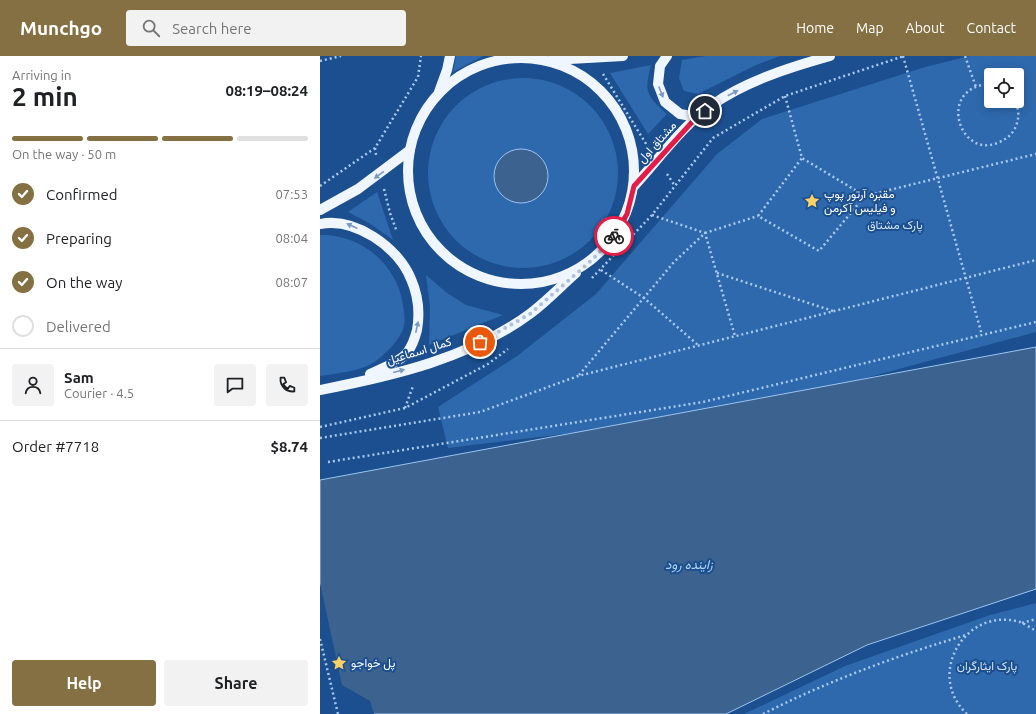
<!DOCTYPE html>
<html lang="en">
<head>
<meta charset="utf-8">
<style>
  :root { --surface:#fff; --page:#f2f2f2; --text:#202124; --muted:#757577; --line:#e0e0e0; --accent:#847042 }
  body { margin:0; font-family:Ubuntu,Vazirmatn,sans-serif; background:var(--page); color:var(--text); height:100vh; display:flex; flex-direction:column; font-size:15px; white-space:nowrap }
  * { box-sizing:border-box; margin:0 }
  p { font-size:13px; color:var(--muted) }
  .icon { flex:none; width:22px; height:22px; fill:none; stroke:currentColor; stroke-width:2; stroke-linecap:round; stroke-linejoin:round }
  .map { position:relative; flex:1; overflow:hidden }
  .sheet { display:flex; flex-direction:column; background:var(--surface); width:320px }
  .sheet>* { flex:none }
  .buttons { position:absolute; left:664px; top:12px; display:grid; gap:8px }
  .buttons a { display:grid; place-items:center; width:40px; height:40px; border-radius:4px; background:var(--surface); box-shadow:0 2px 10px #0003; font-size:20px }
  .pin { position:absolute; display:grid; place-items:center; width:34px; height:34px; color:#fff; margin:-17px; border:2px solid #fff; border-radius:50%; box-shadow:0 1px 4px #0007 }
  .courier { position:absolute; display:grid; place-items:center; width:40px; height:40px; margin:-20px; border:3px solid #e11d48; border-radius:50%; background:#fff; color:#222; box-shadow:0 1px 5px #0007 }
  .summary em { font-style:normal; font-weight:700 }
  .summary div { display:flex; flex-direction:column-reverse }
  .summary { display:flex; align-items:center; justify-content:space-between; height:68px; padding:0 12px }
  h1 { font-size:26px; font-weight:700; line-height:30px }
  .bar { display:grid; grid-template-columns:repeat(4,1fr); gap:6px 4px; align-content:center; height:48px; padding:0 12px }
  .bar i { height:5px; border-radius:3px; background:var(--line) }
  .bar .active { background:var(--accent) }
  .bar p { grid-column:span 4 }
  .line { display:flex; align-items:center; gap:10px; padding:0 12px; border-top:1px solid var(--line) }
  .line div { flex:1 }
  .round { display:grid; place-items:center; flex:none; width:42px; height:42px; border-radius:4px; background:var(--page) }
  ol { padding:0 12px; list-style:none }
  li { display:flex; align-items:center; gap:12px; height:44px }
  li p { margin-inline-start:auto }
  li .icon { padding:4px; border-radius:50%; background:var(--accent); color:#fff; stroke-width:4 }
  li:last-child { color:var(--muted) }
  li i { width:22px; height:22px; border:2px solid var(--line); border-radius:50% }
  .action { display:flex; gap:8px; margin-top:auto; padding:8px 12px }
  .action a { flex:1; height:46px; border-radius:4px; background:var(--accent); color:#fff; font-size:16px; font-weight:700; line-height:46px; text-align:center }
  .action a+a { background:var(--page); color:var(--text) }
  header { display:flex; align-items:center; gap:24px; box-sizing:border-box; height:56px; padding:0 20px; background:var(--accent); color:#fff }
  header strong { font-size:19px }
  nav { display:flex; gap:22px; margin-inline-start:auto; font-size:14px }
  .search { width:280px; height:36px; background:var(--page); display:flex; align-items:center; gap:10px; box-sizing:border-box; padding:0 14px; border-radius:4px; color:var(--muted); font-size:15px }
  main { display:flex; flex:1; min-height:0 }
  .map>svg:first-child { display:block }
  .green { fill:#2e69ad; fill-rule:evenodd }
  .water { fill:#3c6290; stroke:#9cc4f0 }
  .pier { fill:#1b4f8f }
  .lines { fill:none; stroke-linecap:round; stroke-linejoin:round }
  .path { stroke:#a9c9ee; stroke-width:2.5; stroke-dasharray:2 3; stroke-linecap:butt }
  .primary { stroke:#f0f6ff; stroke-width:10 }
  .oneway { fill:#7b9ac1 }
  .done { stroke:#afc1d8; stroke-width:4; stroke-dasharray:0 7.2 }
  .route { stroke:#e11d48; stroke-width:5 }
  .labels { text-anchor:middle; stroke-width:4; stroke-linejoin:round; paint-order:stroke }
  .street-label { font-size:12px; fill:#fff; stroke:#1b4f8f }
  .poi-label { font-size:12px; fill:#fff; stroke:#1b4f8f; text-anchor:start }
  .park-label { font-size:12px; fill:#cfe3fa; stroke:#1b4f8f }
  .water-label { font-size:13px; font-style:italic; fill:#b5d3f5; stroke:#1b4f8f }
</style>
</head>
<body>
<header>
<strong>Munchgo</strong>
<div class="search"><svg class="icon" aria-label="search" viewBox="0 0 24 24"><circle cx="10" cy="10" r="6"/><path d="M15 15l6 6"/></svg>Search here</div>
<nav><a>Home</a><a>Map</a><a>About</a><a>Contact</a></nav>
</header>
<main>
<section class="sheet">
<div class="summary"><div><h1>2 min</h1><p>Arriving in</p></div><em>08:19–08:24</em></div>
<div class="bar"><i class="active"></i><i class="active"></i><i class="active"></i><i></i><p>On the way · 50 m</p></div>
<ol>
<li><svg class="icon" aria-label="check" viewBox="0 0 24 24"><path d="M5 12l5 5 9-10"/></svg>Confirmed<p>07:53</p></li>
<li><svg class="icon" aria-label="check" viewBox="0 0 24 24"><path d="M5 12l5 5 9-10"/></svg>Preparing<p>08:04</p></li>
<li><svg class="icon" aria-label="check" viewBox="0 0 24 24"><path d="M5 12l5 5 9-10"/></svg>On the way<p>08:07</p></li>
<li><i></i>Delivered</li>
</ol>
<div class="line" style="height:72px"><a class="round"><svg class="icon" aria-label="person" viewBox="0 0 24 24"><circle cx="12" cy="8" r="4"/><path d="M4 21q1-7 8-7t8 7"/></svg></a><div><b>Sam</b><p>Courier · 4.5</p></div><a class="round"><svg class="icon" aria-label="chat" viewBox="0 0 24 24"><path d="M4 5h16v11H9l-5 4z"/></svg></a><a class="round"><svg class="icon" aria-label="phone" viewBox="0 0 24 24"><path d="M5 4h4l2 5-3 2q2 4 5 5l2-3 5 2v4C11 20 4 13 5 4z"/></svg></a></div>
<div class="line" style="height:52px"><div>Order #7718</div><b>$8.74</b></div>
<div class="action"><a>Help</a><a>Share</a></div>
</section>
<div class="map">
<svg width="716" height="658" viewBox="0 0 716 658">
  <rect width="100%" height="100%" fill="#1b4f8f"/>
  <g class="green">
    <path d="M136 0H163L133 16Z"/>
    <path d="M386 0H460L436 9 378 38 364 35 359 22 362 4Z"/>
    <path d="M650 0H716V276L412 358 128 392 118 351 197 300 276 238 397 98 442 63 605 11ZM671 19H697V45H671Z"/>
    <path d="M331 9C324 36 326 39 347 58L328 78 290 17Z"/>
    <circle cx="203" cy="117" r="95"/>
    <path d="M57 136 73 184 49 167 28 156Z"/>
    <path d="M0 179C41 178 77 208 83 249 84 255 85 263 84 270 81 283 66 297 56 305 40 316 18 317 0 320Z"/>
    <path d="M106 219 127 237 146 249 183 259 109 289 110 251Z"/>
    <path d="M716 547V658H424L525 610 670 559Z"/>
  </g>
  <g class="water">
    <circle cx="201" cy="120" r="27"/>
    <path d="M716 291V533L547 589 406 658H0V424Z"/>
  </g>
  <path class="pier" d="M0 527 22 629 50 645 54 658H0Z"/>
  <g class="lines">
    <g class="path">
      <path d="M583 0 662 279"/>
      <path d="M645 0 656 31"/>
      <path d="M0 5 21 0"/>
      <path d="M283 18 328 91"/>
      <path d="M671 28C616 30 639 103 677 87 684 84 690 81 694 74 699 65 700 55 695 45"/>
      <path d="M465 40 482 102 545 140 499 195 438 160 482 102"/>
      <path d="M55 92 56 99"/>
      <path d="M347 118 355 130"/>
      <path d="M0 130 55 92 98 21 101 0"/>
      <path d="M64 133 70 157 77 176"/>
      <path d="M545 140 716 98"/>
      <path d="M332 159 385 177 415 280"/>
      <path d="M281 214 324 242 378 289"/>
      <path d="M397 217 513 255"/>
      <path d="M272 222 332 159 393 82 465 40 584 0"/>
      <path d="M259 319 354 206 385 177 438 160"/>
      <path d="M85 352 93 330"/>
      <path d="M0 371 85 352 168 308 188 293"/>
      <path d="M0 382 160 356 258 320 716 204"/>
      <path d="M8 406 383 346 716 266"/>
      <path d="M702 567 716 563"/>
      <path d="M0 583 18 658"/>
      <path d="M443 658C508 625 576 600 646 579"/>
      <path d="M647 658C605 619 645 550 700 566 705 568 711 572 716 575"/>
    </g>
    <g class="primary">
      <path d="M347 0 340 10 338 28 345 46 360 58 378 61"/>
      <circle cx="201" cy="115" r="113"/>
      <path d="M232 4 303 0"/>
      <path d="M119 36 127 14 130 0"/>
      <path d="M314 130C338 104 363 69 392 49 426 25 471 11 510 0"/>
      <path d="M0 154 38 133 90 94"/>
      <path d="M0 168C35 161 78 191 91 223 98 239 100 257 97 274 95 282 92 290 87 297 78 307 62 312 50 318"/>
      <path d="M0 334C72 320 151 302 211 257 227 245 241 230 256 217"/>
    </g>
  </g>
  <defs><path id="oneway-solid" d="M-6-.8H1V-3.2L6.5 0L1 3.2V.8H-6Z"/></defs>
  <g class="oneway">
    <use href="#oneway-solid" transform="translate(341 36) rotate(68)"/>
    <use href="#oneway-solid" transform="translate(413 37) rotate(-28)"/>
    <use href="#oneway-solid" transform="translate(59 119) rotate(144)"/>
    <use href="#oneway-solid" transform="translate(32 170) rotate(-156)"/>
    <use href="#oneway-solid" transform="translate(97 271) rotate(-78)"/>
    <use href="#oneway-solid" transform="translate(79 315) rotate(-15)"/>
  </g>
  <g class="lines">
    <path class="done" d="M160 286 210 258 273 203 294 180"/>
    <path class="route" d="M294 180 307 158 314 130 373 65 385 55"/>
  </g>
  <defs>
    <g id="sight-bare" transform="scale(1.2)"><path d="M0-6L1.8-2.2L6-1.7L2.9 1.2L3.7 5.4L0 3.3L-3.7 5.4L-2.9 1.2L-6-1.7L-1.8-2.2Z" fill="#ffd166" stroke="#1b4f8f" stroke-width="2.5" paint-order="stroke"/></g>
  </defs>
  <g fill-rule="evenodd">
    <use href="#sight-bare" x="492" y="145"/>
    <use href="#sight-bare" x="19" y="607"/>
  </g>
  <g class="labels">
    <g class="street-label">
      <text transform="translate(337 86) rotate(-48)" y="4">مشتاق اول</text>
      <text transform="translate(99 295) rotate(-17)" y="4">کمال اسماعیل</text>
    </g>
    <g class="poi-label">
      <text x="504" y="142">مقبره آرتور پوپ<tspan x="504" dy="14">و فیلیس آکرمن</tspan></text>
      <text x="31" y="611">پل خواجو</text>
    </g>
    <g class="park-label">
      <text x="575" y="173">پارک مشتاق</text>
      <text x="667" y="614">پارک ایثارگران</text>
    </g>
    <g class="water-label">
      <text x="369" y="513">زاینده رود</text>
    </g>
  </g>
</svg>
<div class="buttons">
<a><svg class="icon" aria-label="locate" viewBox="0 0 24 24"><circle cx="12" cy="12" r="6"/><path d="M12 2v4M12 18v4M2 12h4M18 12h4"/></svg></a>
</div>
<div class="pin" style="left:160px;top:286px;background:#ea580c"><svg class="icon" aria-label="bag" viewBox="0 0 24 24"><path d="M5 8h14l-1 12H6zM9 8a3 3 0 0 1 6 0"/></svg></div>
<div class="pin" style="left:385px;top:55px;background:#1f2937"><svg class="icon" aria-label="home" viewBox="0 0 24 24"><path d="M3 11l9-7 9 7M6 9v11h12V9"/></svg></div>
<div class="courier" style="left:294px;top:180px"><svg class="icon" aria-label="bike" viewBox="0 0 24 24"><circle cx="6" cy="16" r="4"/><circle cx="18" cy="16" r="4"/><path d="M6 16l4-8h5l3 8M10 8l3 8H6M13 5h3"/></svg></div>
</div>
</main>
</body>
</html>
